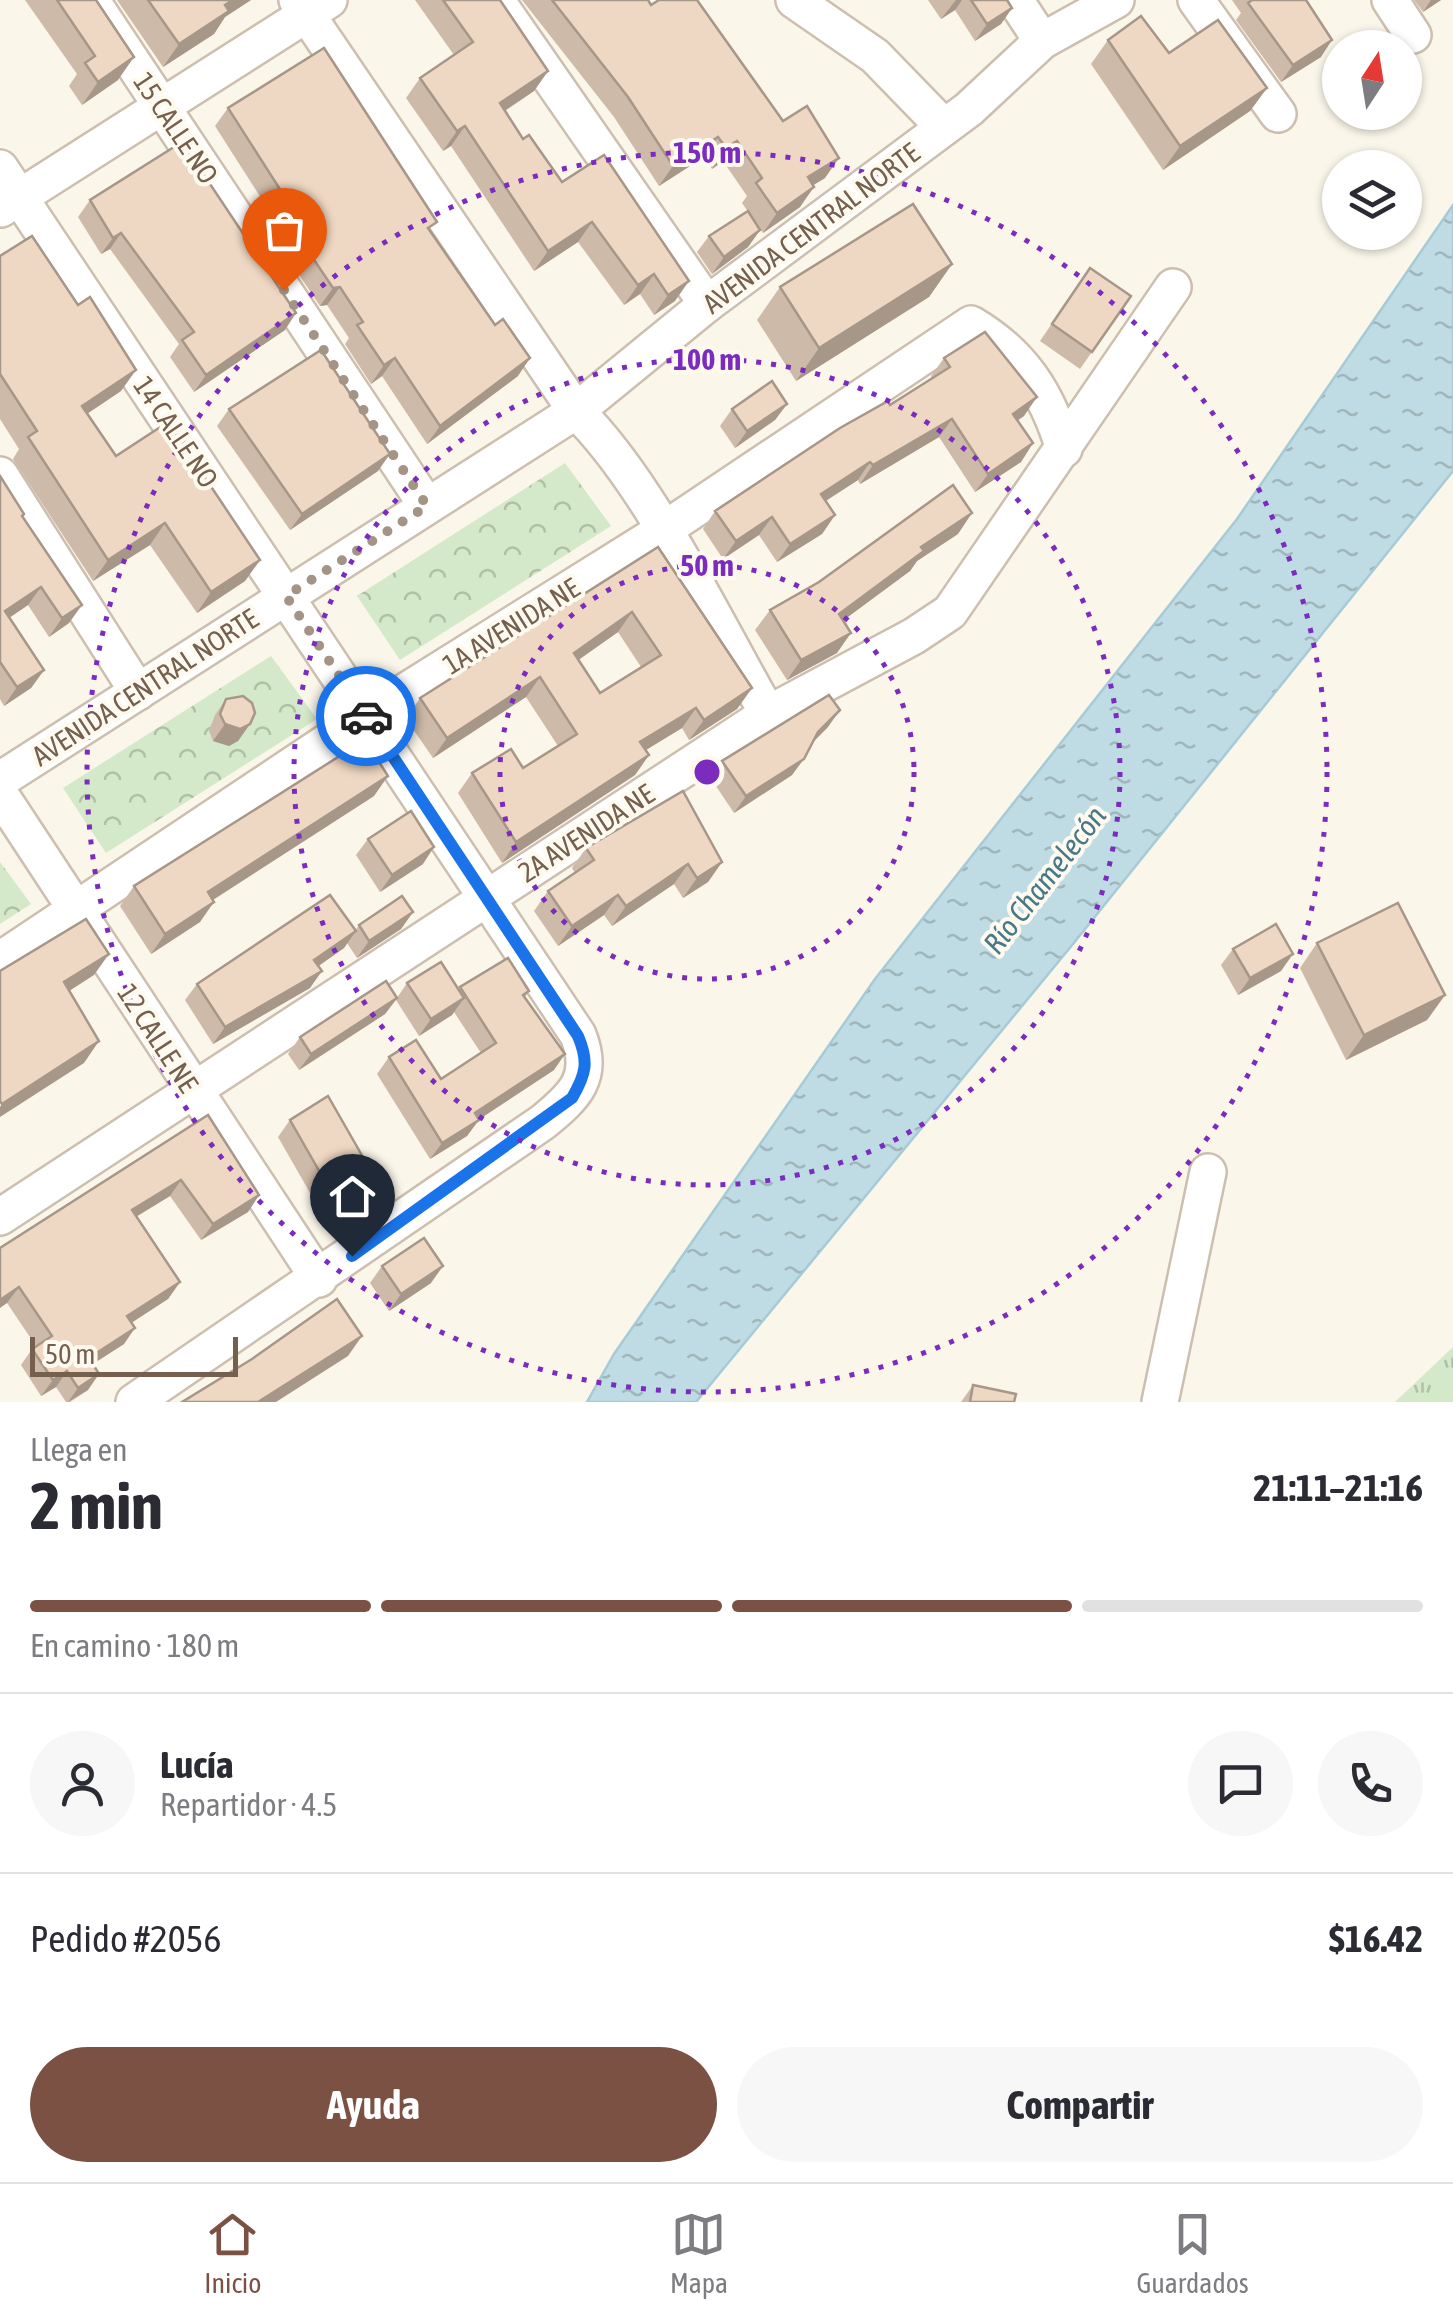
<!DOCTYPE html>
<html lang="es">
<head>
<meta charset="utf-8">
<style>
  :root { --surface:#fff; --page:#f7f7f7; --text:#2b2b33; --muted:#7c7c81; --line:#e1e1e2; --accent:#7b5143 }
  body { margin:0; font-family:"Asap Condensed",sans-serif; background:var(--page); color:var(--text); height:100vh; display:flex; flex-direction:column; font-size:38px; white-space:nowrap }
  * { box-sizing:border-box; margin:0 }
  p { font-size:32px; color:var(--muted) }
  .icon { flex:none; width:55px; height:55px; fill:none; stroke:currentColor; stroke-width:2; stroke-linecap:round; stroke-linejoin:round }
  .map { position:relative; height:1402px; overflow:hidden }
  .panel { display:flex; flex-direction:column; background:var(--surface); flex:1 }
  .panel>* { flex:none }
  .needle { width:65px; rotate:12deg }
  .fabs { position:absolute; left:1322px; top:30px; display:grid; gap:20px }
  .fabs a { display:grid; place-items:center; width:100px; height:100px; border-radius:50%; background:var(--surface); box-shadow:0 2px 8px #0004; font-size:50px }
  .scale { position:absolute; left:30px; bottom:25px; width:208px; box-sizing:border-box; padding-left:10px; border:5px solid #755f4e; border-top:0; font-size:28px; line-height:35px; white-space:nowrap; color:#755f4e; -webkit-text-stroke:8px #fefaf0; paint-order:stroke }
  .pin { position:absolute; display:grid; place-items:center; width:85px; height:85px; color:#fff; margin:-102px -42px; border-radius:50% 50% 50% 0; rotate:-45deg; box-shadow:0 0 10px #0007 }
  .pin .icon { rotate:45deg }
  .courier { position:absolute; display:grid; place-items:center; width:100px; height:100px; margin:-50px; border:8px solid #1a73e8; border-radius:50%; background:#fff; color:#222; box-shadow:0 2px 12px #0007 }
  .head em { font-style:normal; font-weight:700 }
  .head div { display:flex; flex-direction:column-reverse }
  .head { display:flex; align-items:center; justify-content:space-between; height:170px; padding:0 30px }
  h1 { font-size:65px; font-weight:700; line-height:75px }
  .bar { display:grid; grid-template-columns:repeat(4,1fr); gap:15px 10px; align-content:center; height:120px; padding:0 30px }
  .bar i { height:12px; border-radius:8px; background:var(--line) }
  .bar .active { background:var(--accent) }
  .bar p { grid-column:span 4 }
  .line { display:flex; align-items:center; gap:25px; padding:0 30px; border-top:2px solid var(--line) }
  .line div { flex:1 }
  .round { display:grid; place-items:center; flex:none; width:105px; height:105px; border-radius:52px; background:var(--page) }
  .action { display:flex; gap:20px; margin-top:auto; padding:20px 30px }
  .action a { flex:1; height:115px; border-radius:60px; background:var(--accent); color:#fff; font-size:40px; font-weight:700; line-height:115px; text-align:center }
  .action a+a { background:var(--page); color:var(--text) }
  .dock { display:flex; justify-content:space-around; align-items:center; height:140px; border-top:2px solid var(--line); background:var(--surface); font-size:28px; color:var(--muted) }
  .dock a { display:grid; justify-items:center; gap:5px }
  .dock .active { color:var(--accent) }
  .map>svg:first-child { display:block }
  .grass { fill:url(#grass-tufts) }
  .park { fill:url(#park-crowns) }
  .water { fill:url(#water-ripples); stroke:#a6cbd6; stroke-width:2.5 }
  .lines { fill:none; stroke-linecap:round; stroke-linejoin:round }
  .minor-casing { stroke:#cdbfb0; stroke-width:40 }
  .minor { stroke:#fff; stroke-width:35 }
  .wall { fill:#cebaa8; fill-rule:evenodd }
  .shaded-wall { fill:#a79788 }
  .building { fill:#efd8c3; stroke:#a79788; stroke-width:2.5; fill-rule:evenodd }
  .done { stroke:#a49485; stroke-width:10; stroke-dasharray:0 18 }
  .route { stroke:#1a73e8; stroke-width:12 }
  .ring { fill:none; stroke:#7b2cbf; stroke-width:5; stroke-dasharray:5 10 }
  .labels { text-anchor:middle; stroke-width:8; stroke-linejoin:round; paint-order:stroke }
  .street-label { font-size:28px; fill:#755f4e; stroke:#fefaf0 }
  .water-label { font-size:30px; font-style:italic; fill:#497886; stroke:#fefaf0 }
  .centre { fill:#7b2cbf; stroke:#fefaf0; stroke-width:5 }
  .ring-label { font-size:30px; text-anchor:middle; font-weight:bold; fill:#7b2cbf; stroke:#fefaf0; stroke-width:8; stroke-linejoin:round; paint-order:stroke }
</style>
</head>
<body>
<div class="map">
<svg width="1453" height="1402" viewBox="0 0 1453 1402">
  <defs>
    <pattern id="grass-tufts" width="24" height="20" patternUnits="userSpaceOnUse" patternTransform="scale(2.5)"><rect width="24" height="20" fill="#d3e9c9"/><path d="M3 7l-1-3M5 7V3M7 7l1-3M15 17l-1-3M17 17v-4M19 17l1-3" fill="none" stroke="#b0c0a5"/></pattern>
    <pattern id="park-crowns" width="20" height="18" patternUnits="userSpaceOnUse" patternTransform="scale(2.5)"><rect width="20" height="18" fill="#d3e9c9"/><path d="M2 6a3 3 0 1 1 6 0M12 15a3 3 0 1 1 6 0" fill="none" stroke="#b0c0a5"/></pattern>
    <pattern id="water-ripples" width="26" height="14" patternUnits="userSpaceOnUse" patternTransform="scale(2.5)"><rect width="26" height="14" fill="#bfdce4"/><path d="M2 4q2-2 4 0t4 0M15 11q2-2 4 0t4 0" fill="none" stroke="#a0b6bb"/></pattern>
  </defs>
  <rect width="100%" height="100%" fill="#fbf6ea"/>
  <path class="grass" d="M1453 1347V1402H1395Z"/>
  <g class="park">
    <path d="M565 463 611 526 400 660 357 596Z"/>
    <path d="M271 656 317 719 106 853 63 788Z"/>
    <path d="M0 862 31 904 0 924Z"/>
  </g>
  <path class="water" d="M1453 205V471L1073 944 696 1402H587L614 1354 875 979 1237 519Z"/>
  <g class="lines">
    <g class="minor-casing">
      <g id="minor">
        <path d="M91 0 427 506"/>
        <path d="M297 0 576 411C649 482 716 624 768 714"/>
        <path d="M496 0 707 304"/>
        <path d="M794 0 875 56 944 127"/>
        <path d="M1015 0 1042 41"/>
        <path d="M1196 0 1278 114"/>
        <path d="M1390 0 1413 35"/>
        <path d="M0 168 578 1035C595 1077 575 1096 543 1122L134 1402"/>
        <path d="M1 209 329 0"/>
        <path d="M0 475 138 692"/>
        <path d="M0 780 576 411 707 304 969 109 1042 41 1116 0"/>
        <path d="M0 794 319 1279"/>
        <path d="M0 960 366 716 662 531 971 324C1022 354 1047 393 1064 449"/>
        <path d="M0 1217 768 714 914 636 950 612 1173 287"/>
        <path d="M1160 1402 1208 1172"/>
      </g>
    </g>
    <use href="#minor" class="minor"/>
  </g>
  <g class="wall">
    <path d="M25 0H96L118 80 82 105 69 86 77 74Z"/>
    <path d="M117 0H251L225 17 214 34 163 67Z"/>
    <path d="M415 0H500L548 71 534 91 505 111 523 139 562 182 604 155 675 301 654 315 640 294 624 305 578 242 534 271 451 146 443 151 406 98 420 78 454 55Z"/>
    <path d="M522 0H648L825 178 813 185 800 207 763 233 742 203 747 196 723 161 712 169 704 157 659 186 614 117Z"/>
    <path d="M928 0H1007L1012 8 1001 24 975 41 955 10 941 19Z"/>
    <path d="M1232 0H1306L1321 57 1281 82 1236 20 1241 13Z"/>
    <path d="M1414 0H1441L1423 12Z"/>
    <path d="M1108 40 1169 53 1267 88 1250 111 1163 170 1091 64Z"/>
    <path d="M228 108 430 231 518 376 427 444 382 376 371 384 345 344 349 338 327 305 320 306 285 254 291 245 215 126Z"/>
    <path d="M90 200 285 330 194 392 170 357 179 344 110 249 101 254 78 217Z"/>
    <path d="M760 230 748 247 712 274 697 252 709 236Z"/>
    <path d="M0 256 121 391 87 414 116 456 260 560 245 581 197 613 150 545 93 581 13 459 19 449 0 419Z"/>
    <path d="M952 264 929 297 796 381 757 320 780 287Z"/>
    <path d="M1090 268 1131 296 1080 369 1040 341Z"/>
    <path d="M944 358 1024 416 1018 420 1033 443 1021 462 975 492 939 437 860 484 858 480 826 501 835 515 822 534 777 562 759 535 723 559 703 529 715 511 932 378 931 376Z"/>
    <path d="M787 404 775 420 735 448 720 426 732 409Z"/>
    <path d="M229 409 378 471 290 530 217 426Z"/>
    <path d="M0 476 22 518 69 623 49 637 28 605 9 618 44 670 31 688 4 706 0 699Z"/>
    <path d="M958 534 917 561 910 571 843 620 837 653 787 680 755 630 770 610Z"/>
    <path d="M658 547 752 688 737 709 689 740 682 728 646 750 649 755 635 775 502 863 458 793 472 773 523 768 558 746 526 697 433 758 406 719 420 698ZM618 632 641 667 600 693 578 660Z"/>
    <path d="M226 699 250 724 238 741 229 746 213 741 209 731 215 715Z"/>
    <path d="M828 727 812 743 792 775 734 813 710 777 722 761Z"/>
    <path d="M374 796 213 900 200 922 151 954 120 906 134 886Z"/>
    <path d="M368 839 423 864 380 892 356 855Z"/>
    <path d="M586 848 722 862 708 882 683 898 674 884 612 926 604 915 558 946 534 911 548 891 575 873 572 868Z"/>
    <path d="M413 912 401 929 357 958 347 943 344 948 318 966 310 988 213 1044 185 1000 197 984 355 931 359 925Z"/>
    <path d="M1317 943 1445 995 1427 1020 1346 1060 1300 968Z"/>
    <path d="M1233 949 1281 971 1238 995 1221 965Z"/>
    <path d="M407 983 459 990 460 987 529 991 525 997 554 1070 478 1120 467 1136 430 1159 377 1074 389 1057 441 1079 481 1053 454 1012 452 1015 419 1036 396 1000 385 1014 299 1070 288 1054 300 1037 397 998Z"/>
    <path d="M208 1115 259 1195 248 1212 201 1240 170 1196 137 1216 180 1282 168 1299 131 1322 124 1344 93 1364 88 1390 70 1402H66L56 1387 41 1396 21 1365 32 1349 36 1346 7 1303 0 1248Z"/>
    <path d="M290 1120 365 1197 325 1219 278 1137Z"/>
    <path d="M382 1266 431 1283 389 1311 370 1283Z"/>
    <path d="M973 1385 1014 1402H961Z"/>
  </g>
  <g class="shaded-wall">
    <path d="M233 0H251L225 17 214 34 163 67 179 44Z"/>
    <path d="M956 0H962L955 10 941 19Z"/>
    <path d="M1431 0H1441L1423 12Z"/>
    <path d="M1012 8 1001 24 975 41 987 24Z"/>
    <path d="M1332 40 1321 57 1281 82 1293 65Z"/>
    <path d="M134 57 118 80 82 105 98 82Z"/>
    <path d="M548 71 534 91 486 123 500 103Z"/>
    <path d="M1267 88 1250 111 1163 170 1180 146Z"/>
    <path d="M465 126 451 146 443 151 457 131Z"/>
    <path d="M718 137 704 157 659 186 673 166Z"/>
    <path d="M737 141 723 161 712 169 726 148Z"/>
    <path d="M839 158 825 178 794 197 808 177Z"/>
    <path d="M814 187 800 207 763 233 777 213Z"/>
    <path d="M592 222 578 242 534 271 548 251Z"/>
    <path d="M760 230 748 247 712 274 724 257Z"/>
    <path d="M121 233 110 249 101 254 113 238Z"/>
    <path d="M952 264 929 297 796 381 819 348Z"/>
    <path d="M654 274 640 294 624 305 638 285Z"/>
    <path d="M689 281 675 301 654 315 668 295Z"/>
    <path d="M340 287 327 305 320 306 333 288Z"/>
    <path d="M296 313 285 330 194 392 206 375Z"/>
    <path d="M395 358 382 376 371 384 384 365Z"/>
    <path d="M530 358 518 376 427 444 440 426Z"/>
    <path d="M136 370 121 391 67 427 82 406Z"/>
    <path d="M1037 397 1024 416 1001 432 1013 414Z"/>
    <path d="M787 404 775 420 735 448 747 431Z"/>
    <path d="M952 419 939 437 860 484 873 465Z"/>
    <path d="M1033 443 1021 462 975 492 988 474Z"/>
    <path d="M390 454 378 471 290 530 302 514Z"/>
    <path d="M870 462 858 480 808 512 821 494Z"/>
    <path d="M972 513 958 534 917 561 910 571 825 634 839 614 921 547Z"/>
    <path d="M835 515 822 534 777 562 790 544Z"/>
    <path d="M772 517 759 535 723 559 736 541Z"/>
    <path d="M165 523 150 545 93 581 108 560Z"/>
    <path d="M260 560 245 581 197 613 211 592Z"/>
    <path d="M41 587 28 605 0 624 5 611Z"/>
    <path d="M82 605 69 623 49 637 62 618Z"/>
    <path d="M632 612 618 632 560 673 574 653Z"/>
    <path d="M851 633 837 653 787 680 801 660Z"/>
    <path d="M44 670 31 688 4 706 17 687Z"/>
    <path d="M540 677 526 697 433 758 447 738Z"/>
    <path d="M752 688 737 709 689 740 704 720Z"/>
    <path d="M696 708 682 728 626 762 640 742Z"/>
    <path d="M840 710 828 727 806 749 818 732Z"/>
    <path d="M225 724H250L238 741 229 746 213 741Z"/>
    <path d="M649 755 635 775 502 863 516 842Z"/>
    <path d="M804 759 792 775 734 813 746 796Z"/>
    <path d="M388 776 374 796 194 912 208 892Z"/>
    <path d="M434 847 423 864 380 892 392 875Z"/>
    <path d="M722 862 708 882 683 898 697 878Z"/>
    <path d="M688 864 674 884 612 926 626 906Z"/>
    <path d="M618 895 604 915 558 946 572 926Z"/>
    <path d="M214 902 200 922 151 954 165 934Z"/>
    <path d="M413 912 401 929 357 958 369 941Z"/>
    <path d="M356 931 344 948 303 977 314 960Z"/>
    <path d="M109 954 94 975 49 1004 64 982Z"/>
    <path d="M1293 954 1281 971 1238 995 1250 978Z"/>
    <path d="M322 971 310 988 213 1044 225 1027Z"/>
    <path d="M1445 995 1427 1020 1346 1060 1364 1035Z"/>
    <path d="M397 998 385 1014 299 1070 311 1054Z"/>
    <path d="M464 998 452 1015 419 1036 431 1019Z"/>
    <path d="M99 1041 84 1063 0 1117V1107L2 1104Z"/>
    <path d="M565 1054 554 1070 469 1126 479 1120 467 1136 430 1159 442 1143 475 1113Z"/>
    <path d="M181 1180 170 1196 121 1226 132 1210Z"/>
    <path d="M376 1180 365 1197 325 1219 337 1202Z"/>
    <path d="M259 1195 248 1212 201 1240 213 1224Z"/>
    <path d="M443 1266 431 1283 389 1311 401 1294Z"/>
    <path d="M180 1282 168 1299 116 1333 127 1316Z"/>
    <path d="M19 1287 7 1303 0 1308V1300Z"/>
    <path d="M135 1328 124 1344 77 1374 89 1358Z"/>
    <path d="M362 1336 348 1356 276 1402H258Z"/>
    <path d="M67 1371 56 1387 41 1396 53 1380Z"/>
    <path d="M99 1374 88 1390 68 1402 78 1388Z"/>
  </g>
  <g class="building">
    <path d="M57 0H96L134 57 98 82 85 63 95 56Z"/>
    <path d="M148 0H233L225 5 229 11 179 44Z"/>
    <path d="M443 0H500L548 71 500 103 523 139 529 135 562 182 604 155 689 281 668 295 654 274 638 285 592 222 548 251 465 126 457 131 420 78 473 42Z"/>
    <path d="M552 0H648L651 5 659 0H697L783 121 807 106 839 158 808 177 814 187 777 213 756 183 762 178 737 141 726 148 718 137 673 166 628 97Z"/>
    <path d="M971 0H1007L1012 8 987 24Z"/>
    <path d="M1252 0H1306L1332 40 1293 65 1248 3Z"/>
    <path d="M1141 16 1169 53 1218 20 1267 88 1180 146 1108 40Z"/>
    <path d="M324 48 437 222 428 228 495 325 503 319 530 358 440 426 395 358 384 365 357 325 363 322 340 287 333 288 298 236 306 230 228 108Z"/>
    <path d="M182 142 296 313 206 375 182 340 194 332 121 233 113 238 90 200Z"/>
    <path d="M913 204 952 264 819 348 780 287Z"/>
    <path d="M748 211 760 230 724 257 709 236Z"/>
    <path d="M32 236 78 305 90 297 136 370 82 406 116 456 168 422 260 560 211 592 165 523 108 560 28 437 37 431 0 374V256Z"/>
    <path d="M1090 268 1131 296 1092 352 1052 324Z"/>
    <path d="M985 332 1037 397 1013 414 1033 443 988 474 952 419 873 465 870 462 821 494 835 515 790 544 772 517 736 541 715 511 840 428 888 401 890 405 950 367 944 358Z"/>
    <path d="M321 350 390 454 302 514 229 409Z"/>
    <path d="M772 381 787 404 747 431 732 409Z"/>
    <path d="M0 476 24 514 22 516 82 605 62 618 41 587 5 611 44 670 17 687 0 662Z"/>
    <path d="M953 485 972 513 921 547 924 551 839 614 851 633 801 660 770 610 819 582Z"/>
    <path d="M658 547 752 688 704 720 696 708 640 742 649 755 516 842 472 773 511 749 523 768 577 734 540 677 447 738 420 698ZM632 612 661 655 600 693 574 653Z"/>
    <path d="M829 695 840 710 818 732 804 759 746 796 722 761Z"/>
    <path d="M243 696 252 703 255 713 250 724 240 729 225 724 220 714 226 699Z"/>
    <path d="M365 740 388 776 208 892 214 902 165 934 134 886Z"/>
    <path d="M683 791 722 862 697 878 688 864 626 906 618 895 572 926 548 891 594 860 586 848Z"/>
    <path d="M411 811 434 847 392 875 368 839Z"/>
    <path d="M330 895 356 931 314 960 322 971 225 1027 197 984Z"/>
    <path d="M402 896 413 912 369 941 359 925Z"/>
    <path d="M1398 903 1445 995 1364 1035 1317 943Z"/>
    <path d="M86 919 109 954 64 982 99 1041 2 1104 0 1101V971Z"/>
    <path d="M1276 924 1293 954 1250 978 1233 949Z"/>
    <path d="M508 958 529 991 523 995 565 1054 475 1113 479 1120 442 1143 389 1057 416 1040 441 1079 496 1043 460 987Z"/>
    <path d="M441 962 464 998 431 1019 407 983Z"/>
    <path d="M386 981 397 998 311 1054 300 1037Z"/>
    <path d="M328 1096 376 1180 337 1202 290 1120Z"/>
    <path d="M208 1115 259 1195 213 1224 181 1180 132 1210 180 1282 127 1316 135 1328 89 1358 99 1374 78 1388 67 1371 53 1380 32 1349 52 1336 19 1287 0 1300V1248Z"/>
    <path d="M424 1238 443 1266 401 1294 382 1266Z"/>
    <path d="M337 1299 362 1336 258 1402H182L252 1359Z"/>
    <path d="M973 1385 1016 1394 1014 1402H970Z"/>
  </g>
  <g class="lines">
    <path class="done" d="M284 290 427 506 286 596 366 716"/>
    <path class="route" d="M352 1256 572 1098C586 1074 589 1062 578 1036L366 716"/>
  </g>
  <g class="ring">
    <circle cx="707" cy="772" r="207"/>
    <circle cx="707" cy="772" r="413"/>
    <circle cx="707" cy="772" r="620"/>
  </g>
  <g class="labels">
    <g class="street-label">
      <text transform="translate(176 128) rotate(56)" y="10">15 CALLE NO</text>
      <text transform="translate(811 228) rotate(-37)" y="10">AVENIDA CENTRAL NORTE</text>
      <text transform="translate(176 432) rotate(56)" y="10">14 CALLE NO</text>
      <text transform="translate(511 626) rotate(-32)" y="10">1A AVENIDA NE</text>
      <text transform="translate(145 687) rotate(-33)" y="10">AVENIDA CENTRAL NORTE</text>
      <text transform="translate(586 833) rotate(-33)" y="10">2A AVENIDA NE</text>
      <text transform="translate(158 1038) rotate(57)" y="10">12 CALLE NE</text>
    </g>
    <g class="water-label">
      <text transform="translate(1045 880) rotate(-52)" y="10">Río Chamelecón</text>
    </g>
  </g>
  <circle cx="707" cy="772" r="15" class="centre"/>
  <g class="ring-label">
    <text x="707" y="163">150 m</text>
    <text x="707" y="370">100 m</text>
    <text x="707" y="576">50 m</text>
  </g>
</svg>
<div class="fabs">
<a><svg class="needle" viewBox="-14 -14 28 28"><path d="M0-13l5 13h-10z" fill="#e53935"/><path d="M0 13l5-13h-10z" fill="#7c7c81"/></svg></a>
<a><svg class="icon" aria-label="layers" viewBox="0 0 24 24"><path d="M12 4l9 5-9 5-9-5zM3 14l9 5 9-5"/></svg></a>
</div>
<div class="scale">50 m</div>
<div class="pin" style="left:284px;top:290px;background:#ea580c"><svg class="icon" aria-label="bag" viewBox="0 0 24 24"><path d="M5 8h14l-1 12H6zM9 8a3 3 0 0 1 6 0"/></svg></div>
<div class="pin" style="left:352px;top:1256px;background:#1f2937"><svg class="icon" aria-label="home" viewBox="0 0 24 24"><path d="M3 11l9-7 9 7M6 9v11h12V9"/></svg></div>
<div class="courier" style="left:366px;top:716px"><svg class="icon" aria-label="car" viewBox="0 0 24 24"><path d="M5 17H2v-5l4-1 3-4h7l3 4 3 1v5h-3M9 17h6M6 11h13"/><circle cx="7" cy="17" r="2"/><circle cx="17" cy="17" r="2"/></svg></div>
</div>
<section class="panel">
<div class="head"><div><h1>2 min</h1><p>Llega en</p></div><em>21:11–21:16</em></div>
<div class="bar"><i class="active"></i><i class="active"></i><i class="active"></i><i></i><p>En camino · 180 m</p></div>
<div class="line" style="height:180px"><a class="round"><svg class="icon" aria-label="person" viewBox="0 0 24 24"><circle cx="12" cy="8" r="4"/><path d="M4 21q1-7 8-7t8 7"/></svg></a><div><b>Lucía</b><p>Repartidor · 4.5</p></div><a class="round"><svg class="icon" aria-label="chat" viewBox="0 0 24 24"><path d="M4 5h16v11H9l-5 4z"/></svg></a><a class="round"><svg class="icon" aria-label="phone" viewBox="0 0 24 24"><path d="M5 4h4l2 5-3 2q2 4 5 5l2-3 5 2v4C11 20 4 13 5 4z"/></svg></a></div>
<div class="line" style="height:130px"><div>Pedido #2056</div><b>$16.42</b></div>
<div class="action"><a>Ayuda</a><a>Compartir</a></div>
</section>
<nav class="dock">
<a class="active"><svg class="icon" aria-label="home" viewBox="0 0 24 24"><path d="M3 11l9-7 9 7M6 9v11h12V9"/></svg>Inicio</a>
<a><svg class="icon" aria-label="map" viewBox="0 0 24 24"><path d="M3 6l6-2 6 2 6-2v14l-6 2-6-2-6 2zM9 4v14M15 6v14"/></svg>Mapa</a>
<a><svg class="icon" aria-label="saved" viewBox="0 0 24 24"><path d="M7 4h10v16l-5-4-5 4z"/></svg>Guardados</a>
</nav>
</body>
</html>
